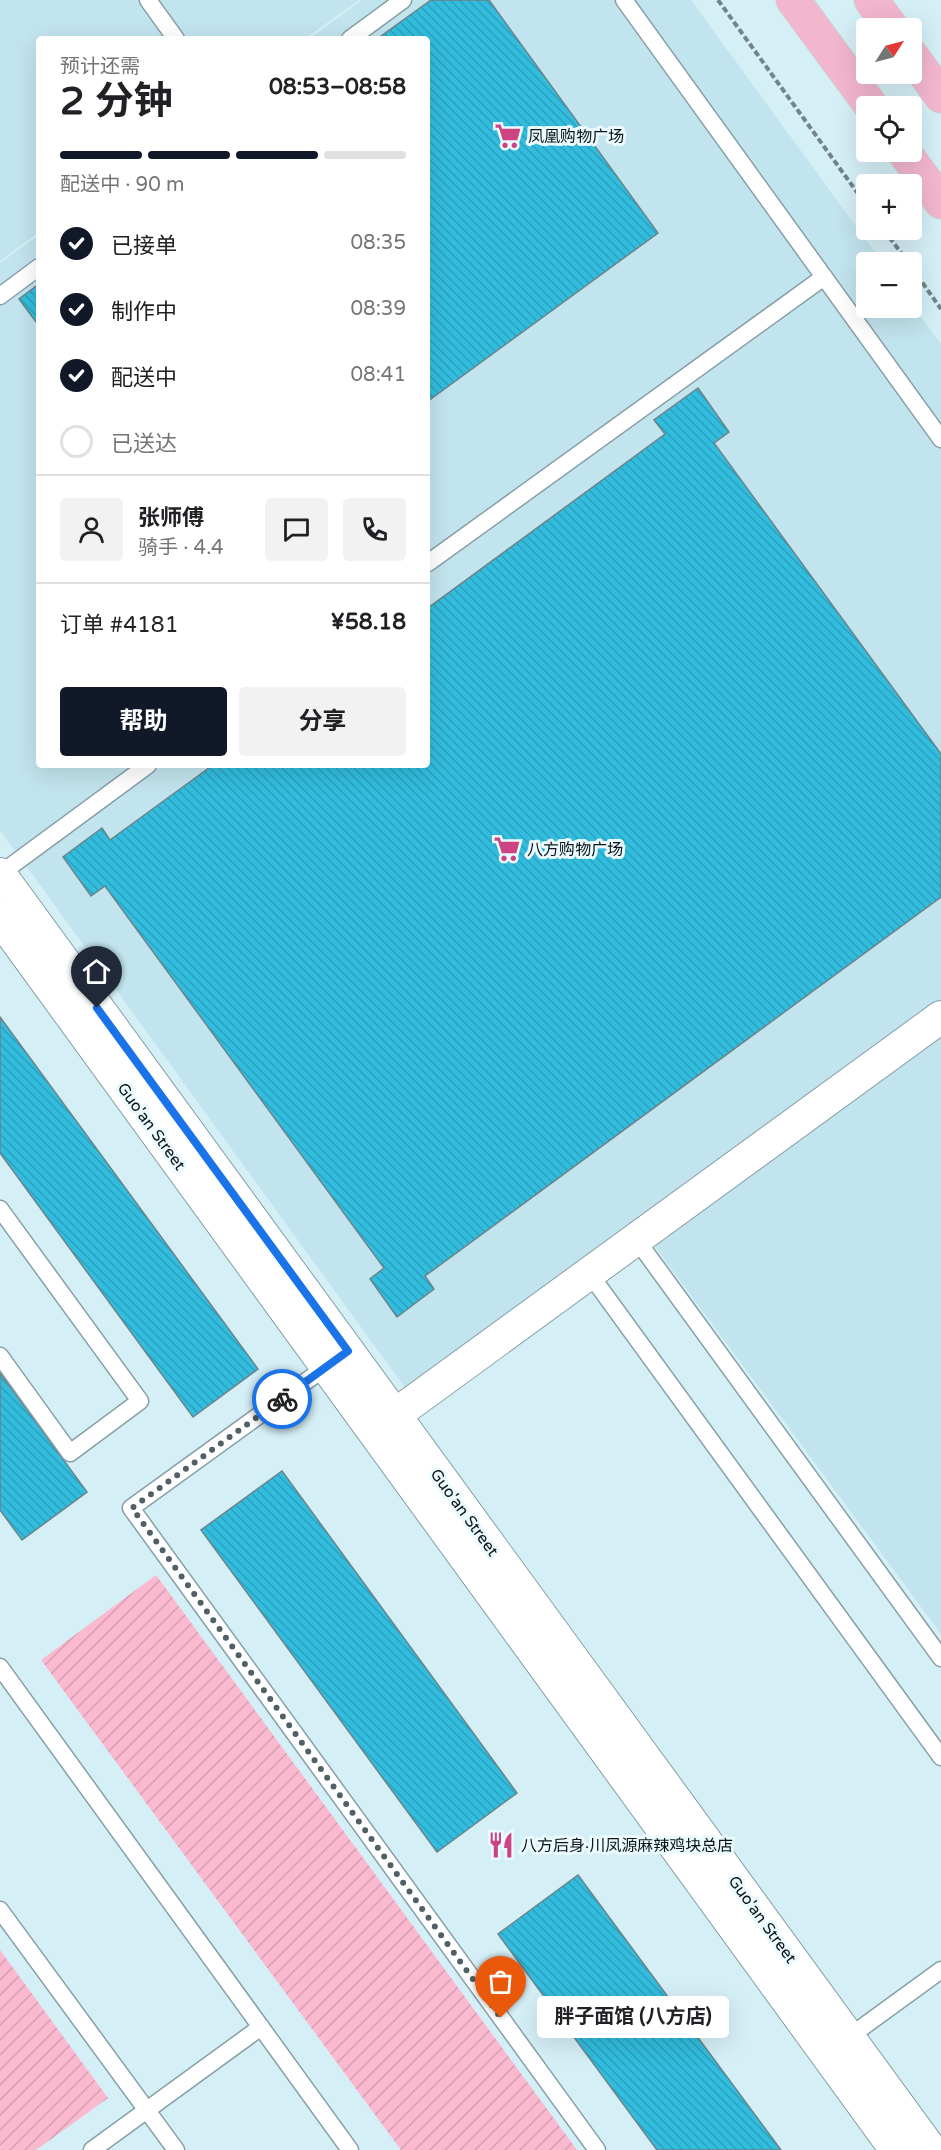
<!DOCTYPE html>
<html lang="zh">
<head>
<meta charset="utf-8">
<style>
  :root { --surface:#fff; --page:#f2f2f2; --text:#202124; --muted:#757577; --line:#e0e0e0; --accent:#111827 }
  body { margin:0; font-family:"Varela Round","Noto Sans SC",sans-serif; background:var(--page); color:var(--text); height:100vh; display:flex; flex-direction:column; font-size:22px; white-space:nowrap }
  * { box-sizing:border-box; margin:0 }
  p { font-size:20px; color:var(--muted) }
  .icon { flex:none; width:33px; height:33px; fill:none; stroke:currentColor; stroke-width:2; stroke-linecap:round; stroke-linejoin:round }
  .map { position:relative; flex:1; overflow:hidden }
  .details { position:absolute; left:36px; top:36px; width:394px; height:732px; display:flex; flex-direction:column; background:var(--surface); border-radius:6px; box-shadow:0 6px 24px #0002 }
  .details>* { flex:none }
  .needle { width:39px; rotate:54deg }
  .controls { position:absolute; left:856px; top:18px; display:grid; gap:12px }
  .controls a { display:grid; place-items:center; width:66px; height:66px; border-radius:6px; background:var(--surface); box-shadow:0 6px 24px #0002; font-size:30px }
  .pin { position:absolute; display:grid; place-items:center; width:51px; height:51px; color:#fff; margin:-62px -26px; border-radius:50% 50% 50% 0; rotate:-45deg; box-shadow:0 0 6px #0007 }
  .pin .icon { rotate:45deg }
  .courier { position:absolute; display:grid; place-items:center; width:60px; height:60px; margin:-30px; border:4px solid #1a73e8; border-radius:50%; background:#fff; color:#222; box-shadow:0 2px 8px #0007 }
  .bubble { position:absolute; height:42px; border-radius:6px; background:var(--surface); box-shadow:0 6px 24px #0002; font-size:20px; font-weight:700; line-height:42px; text-align:center }
  .head em { font-style:normal; font-weight:700 }
  .head div { display:flex; flex-direction:column-reverse }
  .head { display:flex; align-items:center; justify-content:space-between; height:102px; padding:0 24px }
  h1 { font-size:39px; font-weight:700; line-height:45px }
  .bar { display:grid; grid-template-columns:repeat(4,1fr); gap:9px 6px; align-content:center; height:72px; padding:0 24px }
  .bar i { height:8px; border-radius:4px; background:var(--line) }
  .bar .on { background:var(--accent) }
  .bar p { grid-column:span 4 }
  .line { display:flex; align-items:center; gap:15px; padding:0 24px; border-top:2px solid var(--line) }
  .line div { flex:1 }
  .round { display:grid; place-items:center; flex:none; width:63px; height:63px; border-radius:6px; background:var(--page) }
  ol { padding:0 24px; list-style:none }
  li { display:flex; align-items:center; gap:18px; height:66px }
  li p { margin-inline-start:auto }
  li .icon { padding:6px; border-radius:50%; background:var(--accent); color:#fff; stroke-width:4 }
  li:last-child { color:var(--muted) }
  li i { width:33px; height:33px; border:3px solid var(--line); border-radius:50% }
  .cta { display:flex; gap:12px; margin-top:auto; padding:12px 24px }
  .cta a { flex:1; height:69px; border-radius:6px; background:var(--accent); color:#fff; font-size:24px; font-weight:700; line-height:69px; text-align:center }
  .cta a+a { background:var(--page); color:var(--text) }
  .map>svg:first-child { display:block }
  .built { fill:#c2e4ee }
  .garden { fill:url(#garden-furrows) }
  .building { fill:url(#building-back-hatch); stroke:#6c8389; stroke-width:1.5 }
  .lines { fill:none; stroke-linecap:round; stroke-linejoin:round }
  .service-casing { stroke:#879fa6; stroke-width:19 }
  .minor-casing { stroke:#879fa6; stroke-width:34 }
  .primary-casing { stroke:#ced0d0; stroke-width:35 }
  .path { stroke:#728488; stroke-width:4; stroke-dasharray:6 3; stroke-linecap:butt }
  .service { stroke:#fff; stroke-width:16 }
  .minor { stroke:#fff; stroke-width:32 }
  .primary { stroke:#f2b6ce; stroke-width:33 }
  .done { stroke:#516064; stroke-width:6; stroke-dasharray:0 10.8 }
  .route { stroke:#1a73e8; stroke-width:8 }
  .labels { text-anchor:middle; stroke-width:6; stroke-linejoin:round; paint-order:stroke }
  .poi-label { font-size:16px; fill:#0a1315; stroke:#ebfaff; text-anchor:start }
  .street-label { font-size:16px; fill:#0a1315; stroke:#ebfaff }
</style>
</head>
<body>
<div class="map">
<svg width="941" height="2150" viewBox="0 0 941 2150">
  <defs>
    <pattern id="garden-furrows" width="10" height="10" patternUnits="userSpaceOnUse" patternTransform="scale(1.5)"><rect width="10" height="10" fill="#fbb9d0"/><path d="M-1 1l2-2M0 10L10 0M9 11l2-2" fill="none" stroke="#d69eb2"/></pattern>
    <pattern id="building-back-hatch" width="6" height="6" patternUnits="userSpaceOnUse" patternTransform="scale(1.5)"><rect width="6" height="6" fill="#32bdde"/><path d="M-1 5l2 2M0 0l6 6M5-1l2 2" fill="none" stroke="#2ba2be"/></pattern>
  </defs>
  <rect width="100%" height="100%" fill="#d5eff6"/>
  <g class="built">
    <path d="M0 0H359L304 39H39V232L0 261Z"/>
    <path d="M362 0H691L882 262H867V308H912V304L941 344V1634L642 1229 411 1396 0 830V263L39 235V765H428V39H309Z"/>
  </g>
  <g class="garden">
    <path d="M156 1575 577 2150H401L41 1660Z"/>
    <path d="M0 1950 108 2098 36 2150H0Z"/>
  </g>
  <g class="building">
    <path d="M431 0H489L658 233 428 401V39H377Z"/>
    <path d="M39 284V326L19 299Z"/>
    <path d="M698 388 729 432 714 443 941 754V897L425 1276 434 1289 397 1317 370 1279 384 1268 105 886 91 896 63 857 102 828 110 840 213 765H428V608L665 434 654 420Z"/>
    <path d="M0 1017 258 1369 193 1417 0 1153Z"/>
    <path d="M0 1373 87 1492 22 1540 0 1510Z"/>
    <path d="M282 1471 517 1793 437 1852 201 1530Z"/>
    <path d="M578 1875 781 2150H657L498 1934Z"/>
  </g>
  <g class="lines">
    <g class="service-casing">
      <g id="service">
        <path d="M148 0 176 39"/>
        <path d="M624 0 941 439"/>
        <path d="M350 39 403 0"/>
        <path d="M0 296 39 267"/>
        <path d="M428 563 824 277"/>
        <path d="M0 874 148 765"/>
        <path d="M0 1209 140 1401 70 1453 0 1356"/>
        <path d="M636 1239 941 1658"/>
        <path d="M589 1273 941 1757"/>
        <path d="M330 1364 131 1508 597 2150"/>
        <path d="M0 1667 350 2150"/>
        <path d="M0 1910 176 2150"/>
        <path d="M849 2037 941 1970"/>
        <path d="M92 2150 261 2027"/>
      </g>
    </g>
    <g class="minor-casing">
      <g id="minor">
        <path d="M0 874 931 2150"/>
        <path d="M0 918 896 2150"/>
        <path d="M377 1428 941 1017"/>
      </g>
    </g>
    <g class="primary-casing">
      <g id="primary">
        <path d="M793 0 871 106"/>
        <path d="M871 0 892 28"/>
        <path d="M912 56 941 96"/>
        <path d="M904 152 941 202"/>
      </g>
    </g>
    <g class="path">
      <path d="M718 0 867 206"/>
      <path d="M884 230 908 262"/>
      <path d="M912 268 941 309"/>
    </g>
    <use href="#service" class="service"/>
    <use href="#minor" class="minor"/>
    <use href="#primary" class="primary"/>
  </g>
  <g class="lines">
    <path class="done" d="M282 1399 132 1508 501 2018"/>
    <path class="route" d="M97 1008 348 1351 282 1399"/>
  </g>
  <defs>
    <g id="supermarket-bare" transform="scale(2.07)"><path d="M-6-5.5h2.5l.6 2H6L4.5 2H-2.5L-4.4-4H-6ZM-1.5 3.2a1.3 1.3 0 1 0 .1 0ZM3 3.2a1.3 1.3 0 1 0 .1 0Z" fill="#cc4482" stroke="#ebfaff" stroke-width="2.5" paint-order="stroke"/></g>
    <g id="restaurant-bare" transform="scale(2.07)"><path d="M-5-6h1v4h1v-4h1v4h1v-4h1v5L-1.5 .5V6h-2V.5L-5-1ZM5-6V6H3V1.5H1.5Q1.5-4 5-6Z" fill="#cc4482" stroke="#ebfaff" stroke-width="2.5" paint-order="stroke"/></g>
  </defs>
  <g fill-rule="evenodd">
    <use href="#supermarket-bare" x="508" y="136"/>
    <use href="#supermarket-bare" x="507" y="849"/>
    <use href="#restaurant-bare" x="501" y="1845"/>
  </g>
  <g class="labels">
    <g class="poi-label">
      <text x="528" y="142">凤凰购物广场</text>
      <text x="527" y="855">八方购物广场</text>
      <text x="521" y="1851">八方后身·川凤源麻辣鸡块总店</text>
    </g>
    <g class="street-label">
      <text transform="translate(152 1126) rotate(54)" y="6">Guo'an Street</text>
      <text transform="translate(465 1512) rotate(54)" y="6">Guo'an Street</text>
      <text transform="translate(763 1919) rotate(54)" y="6">Guo'an Street</text>
    </g>
  </g>
</svg>
<div class="controls">
<a><svg class="needle" viewBox="-14 -14 28 28"><path d="M0-13l5 13h-10z" fill="#e53935"/><path d="M0 13l5-13h-10z" fill="#757577"/></svg></a>
<a><svg class="icon" aria-label="locate" viewBox="0 0 24 24"><circle cx="12" cy="12" r="6"/><path d="M12 2v4M12 18v4M2 12h4M18 12h4"/></svg></a>
<a>+</a>
<a>−</a>
</div>
<div class="pin" style="left:501px;top:2018px;background:#ea580c"><svg class="icon" aria-label="bag" viewBox="0 0 24 24"><path d="M5 8h14l-1 12H6zM9 8a3 3 0 0 1 6 0"/></svg></div>
<div class="pin" style="left:97px;top:1008px;background:#1f2937"><svg class="icon" aria-label="home" viewBox="0 0 24 24"><path d="M3 11l9-7 9 7M6 9v11h12V9"/></svg></div>
<div class="courier" style="left:282px;top:1399px"><svg class="icon" aria-label="bike" viewBox="0 0 24 24"><circle cx="6" cy="16" r="4"/><circle cx="18" cy="16" r="4"/><path d="M6 16l4-8h5l3 8M10 8l3 8H6M13 5h3"/></svg></div>
<div class="bubble" style="left:537px;top:1996px;width:192px">胖子面馆 (八方店)</div>
<section class="details">
<div class="head"><div><h1>2 分钟</h1><p>预计还需</p></div><em>08:53–08:58</em></div>
<div class="bar"><i class="on"></i><i class="on"></i><i class="on"></i><i></i><p>配送中 · 90 m</p></div>
<ol>
<li><svg class="icon" aria-label="check" viewBox="0 0 24 24"><path d="M5 12l5 5 9-10"/></svg>已接单<p>08:35</p></li>
<li><svg class="icon" aria-label="check" viewBox="0 0 24 24"><path d="M5 12l5 5 9-10"/></svg>制作中<p>08:39</p></li>
<li><svg class="icon" aria-label="check" viewBox="0 0 24 24"><path d="M5 12l5 5 9-10"/></svg>配送中<p>08:41</p></li>
<li><i></i>已送达</li>
</ol>
<div class="line" style="height:108px"><a class="round"><svg class="icon" aria-label="person" viewBox="0 0 24 24"><circle cx="12" cy="8" r="4"/><path d="M4 21q1-7 8-7t8 7"/></svg></a><div><b>张师傅</b><p>骑手 · 4.4</p></div><a class="round"><svg class="icon" aria-label="chat" viewBox="0 0 24 24"><path d="M4 5h16v11H9l-5 4z"/></svg></a><a class="round"><svg class="icon" aria-label="phone" viewBox="0 0 24 24"><path d="M5 4h4l2 5-3 2q2 4 5 5l2-3 5 2v4C11 20 4 13 5 4z"/></svg></a></div>
<div class="line" style="height:78px"><div>订单 #4181</div><b>¥58.18</b></div>
<div class="cta"><a>帮助</a><a>分享</a></div>
</section>
</div>
</body>
</html>
